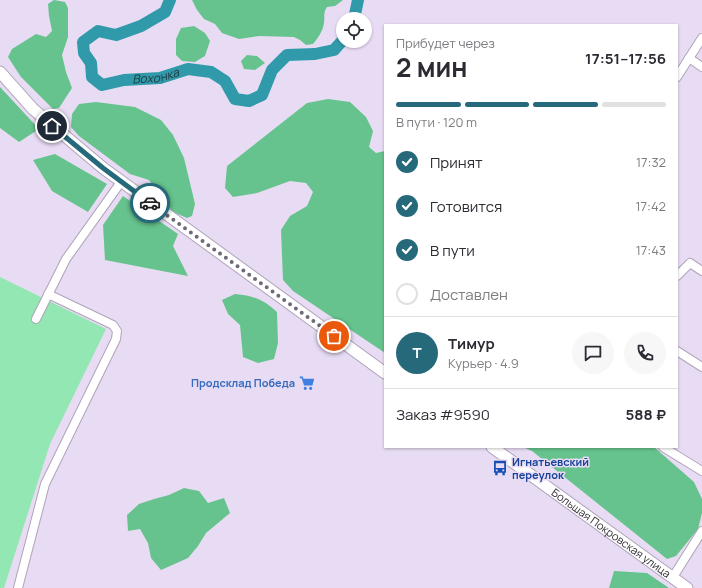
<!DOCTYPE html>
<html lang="ru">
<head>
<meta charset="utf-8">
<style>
  :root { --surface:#fff; --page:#f7f7f7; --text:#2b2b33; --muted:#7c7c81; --line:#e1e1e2; --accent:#25697a }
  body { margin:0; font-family:Manrope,sans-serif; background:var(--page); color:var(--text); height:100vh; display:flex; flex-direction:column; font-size:15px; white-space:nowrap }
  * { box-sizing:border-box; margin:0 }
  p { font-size:13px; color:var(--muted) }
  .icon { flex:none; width:22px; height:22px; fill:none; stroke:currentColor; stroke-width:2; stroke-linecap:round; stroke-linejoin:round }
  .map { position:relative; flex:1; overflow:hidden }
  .panel { position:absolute; left:384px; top:24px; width:294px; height:424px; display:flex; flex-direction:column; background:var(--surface); border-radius:0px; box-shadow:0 1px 3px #0004 }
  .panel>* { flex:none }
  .tools { position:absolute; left:336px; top:12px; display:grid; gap:8px }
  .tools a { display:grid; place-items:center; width:36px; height:36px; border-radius:50%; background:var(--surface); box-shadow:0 1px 3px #0004; font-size:20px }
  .pin { position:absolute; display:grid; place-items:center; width:34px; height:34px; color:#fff; margin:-17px; border:2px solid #fff; border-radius:50%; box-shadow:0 1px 4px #0007 }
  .courier { position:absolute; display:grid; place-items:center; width:40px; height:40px; margin:-20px; border:3px solid #25697a; border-radius:50%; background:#fff; color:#222; box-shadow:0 1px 5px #0007 }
  .head em { font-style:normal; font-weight:700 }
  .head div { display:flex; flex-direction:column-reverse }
  .head { display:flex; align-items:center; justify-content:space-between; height:68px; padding:0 12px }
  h1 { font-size:26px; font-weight:700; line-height:30px }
  .bar { display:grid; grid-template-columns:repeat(4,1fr); gap:6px 4px; align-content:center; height:48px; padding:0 12px }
  .bar i { height:5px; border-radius:3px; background:var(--line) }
  .bar .selected { background:var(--accent) }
  .bar p { grid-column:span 4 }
  .line { display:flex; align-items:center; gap:10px; padding:0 12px; border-top:1px solid var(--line) }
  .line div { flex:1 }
  .round { display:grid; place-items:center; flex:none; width:42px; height:42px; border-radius:21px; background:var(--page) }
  ol { padding:0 12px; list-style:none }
  li { display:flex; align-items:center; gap:12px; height:44px }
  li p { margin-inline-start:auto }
  li .icon { padding:4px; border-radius:50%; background:var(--accent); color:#fff; stroke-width:4 }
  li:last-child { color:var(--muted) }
  li i { width:22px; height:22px; border:2px solid var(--line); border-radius:50% }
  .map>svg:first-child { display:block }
  .green { fill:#93e7b3 }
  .forest { fill:#66c38d }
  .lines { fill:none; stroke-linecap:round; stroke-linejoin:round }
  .river { stroke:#309aaa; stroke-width:12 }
  .minor-casing { stroke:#afa3b9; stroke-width:10 }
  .secondary-casing { stroke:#afa3b9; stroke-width:13 }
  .minor { stroke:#fff; stroke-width:8 }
  .secondary { stroke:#fff; stroke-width:11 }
  .done { stroke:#706977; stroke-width:4; stroke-dasharray:0 7.2 }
  .route { stroke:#25697a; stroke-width:5 }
  .labels { text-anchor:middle; stroke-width:3; stroke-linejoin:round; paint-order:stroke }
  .shop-label { font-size:11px; font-weight:bold; fill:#366cbe; stroke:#e8dcf4; text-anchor:end }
  .transit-label { font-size:11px; font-weight:bold; fill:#164399; stroke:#e8dcf4; text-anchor:start }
  .street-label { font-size:11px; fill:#302b34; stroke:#e8dcf4 }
  .water-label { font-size:12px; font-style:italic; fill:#22393e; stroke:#e8dcf4 }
</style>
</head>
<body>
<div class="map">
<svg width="702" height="588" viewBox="0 0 702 588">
  <rect width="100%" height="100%" fill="#e8dcf4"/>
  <path class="green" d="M0 277 106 329 50 444 4 588H0Z"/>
  <g class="forest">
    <path d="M54 0 65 2 68 8V37L62 55 66 72 72 88 59 108 53 109 21 77 8 57 12 49 36 34 46 37 52 31 49 16 48 4Z"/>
    <path d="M192 0H343L335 6 327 7C323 13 325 16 324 23 323 31 318 38 313 44L306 45 300 40 294 37 259 36 239 39 222 33 215 24 204 19 197 10Z"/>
    <path d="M194 26 205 33 210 41 205 56 195 62 182 61 176 55V39L181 28Z"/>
    <path d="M247 55 257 56 265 63 255 70 244 69 241 61Z"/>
    <path d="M0 87 39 129 19 142 0 128Z"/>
    <path d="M328 99 350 102 366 117 373 131 369 147 376 153 385 151V353L293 291 283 280 281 230 290 216 307 206 313 192 306 183 290 181 257 193 233 197 225 188 227 166 307 103Z"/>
    <path d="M96 102 135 107 161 120 173 135 184 158 195 204 192 216 187 218 173 212 149 180 130 174 79 136 71 127 72 114 79 104Z"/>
    <path d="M55 154 107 184 88 212 52 191 33 160Z"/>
    <path d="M123 196 178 234 173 246 188 276 105 260 103 225Z"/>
    <path d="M235 294C254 296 263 299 277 312L278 343 274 359 258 363 243 357 240 325 228 314 222 300Z"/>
    <path d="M523 447H654L694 482 702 499V513L698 529 676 556 667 559 532 451Z"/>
    <path d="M184 488 199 491 208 503 224 498 230 513 206 533 198 546 188 558 161 570 151 558 148 543 140 529 128 531 127 515 139 504 154 499 169 495Z"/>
    <path d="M614 571 647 573 669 588H609Z"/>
  </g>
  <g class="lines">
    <g class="river">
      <path id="s1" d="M170 0 165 12 141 26 116 35 98 31 83 42 84 53 91 63 92 77 102 85 124 80 160 78 188 69 211 72 225 81 235 99 249 101 262 95 272 70 287 55 315 54 334 50 343 40"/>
      <path d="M354 19 358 0"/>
    </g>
    <g class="minor-casing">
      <g id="minor">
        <path d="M689 58 702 67"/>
        <path d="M677 77 702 38"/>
        <path d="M677 276 690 263 702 271"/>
        <path d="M36 319 66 259 121 182"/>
        <path d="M677 351 702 367"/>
        <path d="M663 447 702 471"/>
        <path d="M673 577 702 531"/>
        <path d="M18 588 45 484 116 339 117 331 113 325 48 294"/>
      </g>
    </g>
    <g class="secondary-casing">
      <g id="secondary">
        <path d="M0 72 33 109 103 168 385 373"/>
        <path id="s2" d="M492 447 687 588"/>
      </g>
    </g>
    <use href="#minor" class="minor"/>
    <use href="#secondary" class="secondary"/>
  </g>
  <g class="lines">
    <path class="done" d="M150 203 334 336"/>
    <path class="route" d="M52 126 103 168 150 203"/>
  </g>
  <defs>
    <g id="supermarket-bare" transform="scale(1.2)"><path d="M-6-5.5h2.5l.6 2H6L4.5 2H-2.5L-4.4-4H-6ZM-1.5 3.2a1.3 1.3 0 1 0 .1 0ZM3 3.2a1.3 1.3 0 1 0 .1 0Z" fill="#3f7fe0" stroke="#e8dcf4" stroke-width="2.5" paint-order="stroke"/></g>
    <g id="bus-bare" transform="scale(1.2)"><path d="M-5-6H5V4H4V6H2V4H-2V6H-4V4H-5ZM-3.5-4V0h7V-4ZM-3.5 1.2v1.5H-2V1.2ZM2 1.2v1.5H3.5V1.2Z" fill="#1a4fb4" stroke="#e8dcf4" stroke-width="2.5" paint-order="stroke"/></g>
  </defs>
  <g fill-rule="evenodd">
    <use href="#supermarket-bare" x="307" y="383"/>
    <use href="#bus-bare" x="500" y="468"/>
  </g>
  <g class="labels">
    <g class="shop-label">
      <text x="295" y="387">Продсклад Победа</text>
    </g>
    <g class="transit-label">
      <text x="512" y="466">Игнатьевский<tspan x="512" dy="13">переулок</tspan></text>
    </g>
    <g class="street-label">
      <text dy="4" stroke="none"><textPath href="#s2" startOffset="147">Большая Покровская улица</textPath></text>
    </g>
    <g class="water-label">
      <text dy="4" stroke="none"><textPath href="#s1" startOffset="209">Вохонка</textPath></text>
    </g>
  </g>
</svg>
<div class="tools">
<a><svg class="icon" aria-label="locate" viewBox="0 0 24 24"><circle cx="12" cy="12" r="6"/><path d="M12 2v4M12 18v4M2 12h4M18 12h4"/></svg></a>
</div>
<div class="pin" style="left:334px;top:336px;background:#ea580c"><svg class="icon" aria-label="bag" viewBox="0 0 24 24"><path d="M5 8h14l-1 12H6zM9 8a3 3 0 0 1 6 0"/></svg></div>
<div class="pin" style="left:52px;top:126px;background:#1f2937"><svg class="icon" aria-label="home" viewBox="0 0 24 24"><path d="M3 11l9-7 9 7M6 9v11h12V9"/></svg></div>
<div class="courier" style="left:150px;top:203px"><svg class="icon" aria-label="car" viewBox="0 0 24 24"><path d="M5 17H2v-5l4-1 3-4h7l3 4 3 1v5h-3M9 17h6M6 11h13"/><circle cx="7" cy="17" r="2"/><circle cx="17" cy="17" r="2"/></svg></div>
<section class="panel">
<div class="head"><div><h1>2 мин</h1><p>Прибудет через</p></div><em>17:51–17:56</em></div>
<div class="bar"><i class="selected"></i><i class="selected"></i><i class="selected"></i><i></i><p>В пути · 120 m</p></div>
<ol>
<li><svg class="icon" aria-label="check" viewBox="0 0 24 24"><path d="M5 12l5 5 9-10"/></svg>Принят<p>17:32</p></li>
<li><svg class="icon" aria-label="check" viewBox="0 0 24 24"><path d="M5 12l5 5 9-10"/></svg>Готовится<p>17:42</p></li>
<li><svg class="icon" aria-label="check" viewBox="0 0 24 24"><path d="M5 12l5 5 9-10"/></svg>В пути<p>17:43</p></li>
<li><i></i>Доставлен</li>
</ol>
<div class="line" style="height:72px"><b class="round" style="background:var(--accent);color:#fff">Т</b><div><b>Тимур</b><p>Курьер · 4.9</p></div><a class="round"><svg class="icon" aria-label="chat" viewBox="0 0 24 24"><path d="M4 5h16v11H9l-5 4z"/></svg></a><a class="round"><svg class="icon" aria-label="phone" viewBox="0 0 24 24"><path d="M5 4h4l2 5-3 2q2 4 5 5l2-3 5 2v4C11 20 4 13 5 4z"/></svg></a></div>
<div class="line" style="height:52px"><div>Заказ #9590</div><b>588 ₽</b></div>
</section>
</div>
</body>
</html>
